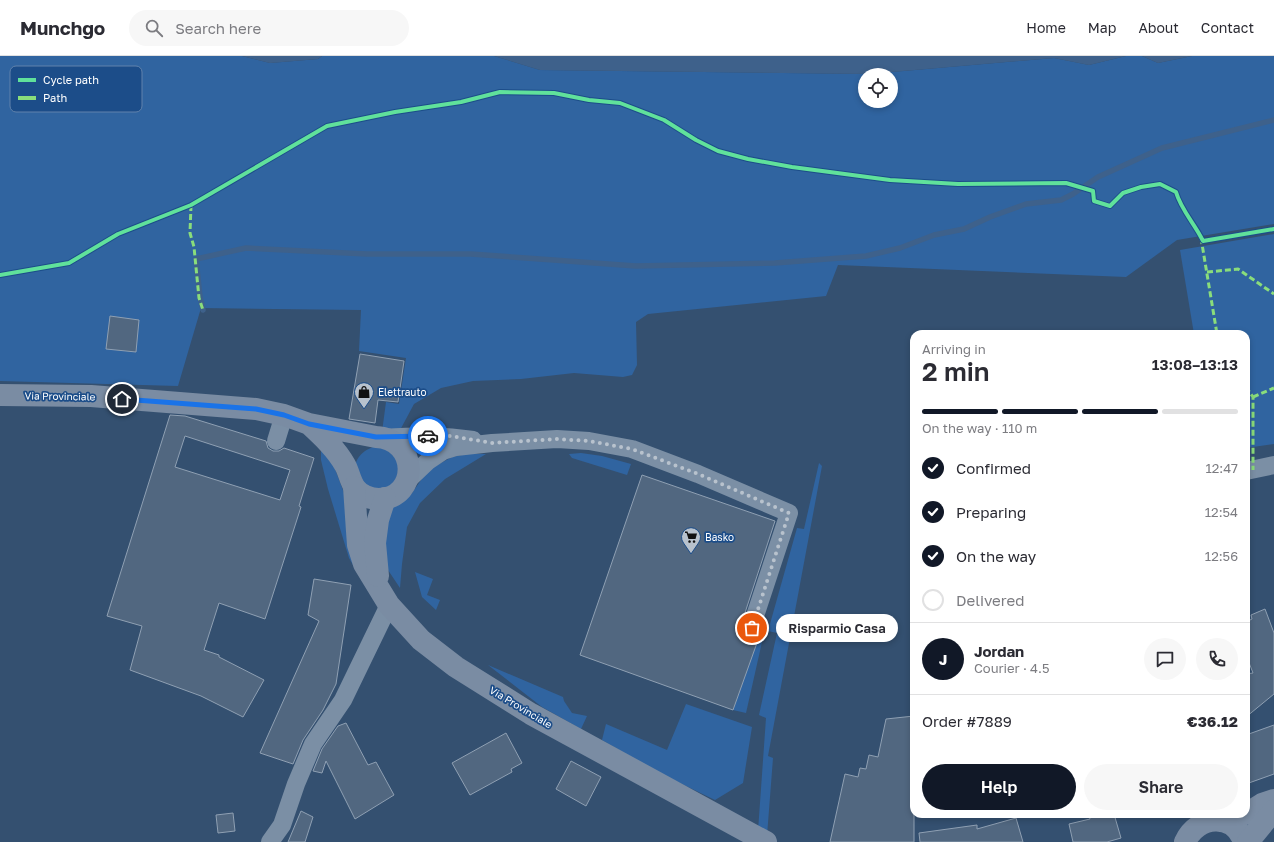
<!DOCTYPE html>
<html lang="en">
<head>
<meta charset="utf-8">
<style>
  :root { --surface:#fff; --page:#f7f7f7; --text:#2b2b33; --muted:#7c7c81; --line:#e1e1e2; --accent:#111827 }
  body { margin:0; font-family:"Golos Text",sans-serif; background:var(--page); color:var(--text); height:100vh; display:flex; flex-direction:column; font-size:15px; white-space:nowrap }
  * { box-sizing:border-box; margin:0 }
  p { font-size:13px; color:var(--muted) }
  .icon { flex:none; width:22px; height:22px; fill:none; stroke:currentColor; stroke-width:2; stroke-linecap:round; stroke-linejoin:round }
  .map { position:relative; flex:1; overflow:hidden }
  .drawer { position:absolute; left:910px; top:274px; width:340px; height:488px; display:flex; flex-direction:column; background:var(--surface); border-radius:12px; box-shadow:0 2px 6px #0003 }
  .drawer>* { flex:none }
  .buttons { position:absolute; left:858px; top:12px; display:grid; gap:8px }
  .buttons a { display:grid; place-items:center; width:40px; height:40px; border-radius:50%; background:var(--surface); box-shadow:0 2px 6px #0003; font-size:20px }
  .pin { position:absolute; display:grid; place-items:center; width:34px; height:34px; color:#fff; margin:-17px; border:2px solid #fff; border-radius:50%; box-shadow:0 1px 4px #0007 }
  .courier { position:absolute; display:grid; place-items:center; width:40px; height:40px; margin:-20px; border:3px solid #1a73e8; border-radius:50%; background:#fff; color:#222; box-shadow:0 1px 5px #0007 }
  .bubble { position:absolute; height:28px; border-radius:14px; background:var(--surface); box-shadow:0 2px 6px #0003; font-size:13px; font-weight:600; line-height:28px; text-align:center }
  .head em { font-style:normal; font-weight:600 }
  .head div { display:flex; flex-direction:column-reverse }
  .head { display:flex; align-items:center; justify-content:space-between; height:68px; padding:0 12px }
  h1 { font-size:26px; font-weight:600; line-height:30px }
  .bar { display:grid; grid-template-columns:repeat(4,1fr); gap:6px 4px; align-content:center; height:48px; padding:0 12px }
  .bar i { height:5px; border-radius:3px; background:var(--line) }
  .bar .on { background:var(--accent) }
  .bar p { grid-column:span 4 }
  .line { display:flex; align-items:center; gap:10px; padding:0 12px; border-top:1px solid var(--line) }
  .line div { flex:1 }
  .round { display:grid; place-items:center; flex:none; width:42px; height:42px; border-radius:21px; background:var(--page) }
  ol { padding:0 12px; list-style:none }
  li { display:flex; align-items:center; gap:12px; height:44px }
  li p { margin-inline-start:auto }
  li .icon { padding:4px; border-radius:50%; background:var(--accent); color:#fff; stroke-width:4 }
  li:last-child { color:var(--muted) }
  li i { width:22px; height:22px; border:2px solid var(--line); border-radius:50% }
  .action { display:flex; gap:8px; margin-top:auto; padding:8px 12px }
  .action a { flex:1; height:46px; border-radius:24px; background:var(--accent); color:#fff; font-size:16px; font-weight:600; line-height:46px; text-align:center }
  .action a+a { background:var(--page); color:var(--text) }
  header { display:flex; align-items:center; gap:24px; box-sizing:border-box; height:56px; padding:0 20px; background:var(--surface); border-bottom:1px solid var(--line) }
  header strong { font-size:19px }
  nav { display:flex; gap:22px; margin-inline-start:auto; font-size:14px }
  .search { width:280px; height:36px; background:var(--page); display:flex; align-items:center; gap:10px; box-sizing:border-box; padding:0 14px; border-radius:22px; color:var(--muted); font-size:15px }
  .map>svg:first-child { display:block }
  .green { fill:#3064a0; fill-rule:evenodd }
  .water { fill:#3e618b }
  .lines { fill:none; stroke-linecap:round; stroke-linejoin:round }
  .stream { stroke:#3e618b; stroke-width:5.5 }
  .building { fill:#516780; stroke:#8fa0b3; fill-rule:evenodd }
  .minor { stroke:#7b8fa5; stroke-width:18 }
  .major { stroke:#7a8ca3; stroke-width:22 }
  .quiet { stroke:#8add7b; stroke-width:3; stroke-dasharray:6 3; stroke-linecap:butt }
  .cycleway-casing { stroke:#1c4d89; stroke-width:6 }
  .cycleway { stroke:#60e19b; stroke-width:4 }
  .done { stroke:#b8c2cd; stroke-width:4; stroke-dasharray:0 7.2 }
  .route { stroke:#1a73e8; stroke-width:5 }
  .labels { text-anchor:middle; stroke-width:3.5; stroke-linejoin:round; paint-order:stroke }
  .poi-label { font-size:10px; fill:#fff; stroke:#1c4d89; text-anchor:start }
  .street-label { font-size:10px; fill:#fff; stroke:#1c4d89 }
  .key { fill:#1c4d89; stroke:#6082ac; stroke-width:1 }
  .key-label { font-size:11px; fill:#fff }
</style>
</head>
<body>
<header>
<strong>Munchgo</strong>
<div class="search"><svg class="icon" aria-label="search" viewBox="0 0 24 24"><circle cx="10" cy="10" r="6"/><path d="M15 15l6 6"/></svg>Search here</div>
<nav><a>Home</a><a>Map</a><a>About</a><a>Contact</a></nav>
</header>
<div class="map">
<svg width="1274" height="786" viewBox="0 0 1274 786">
  <rect width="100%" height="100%" fill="#345070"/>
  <g class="green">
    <path d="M0 0H242L270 7 318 3 322 0H494L540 14 869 18 1054 2 1089 9 1126 0H1142L1158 7 1192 0H1274V168L1177 184 1126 221 838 209 826 240 648 258 636 266 637 309 632 319 623 321 574 317 521 323 473 325 441 332 414 348 399 376H382L386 346 399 348 406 302 359 295 361 254 201 252 178 330 0 325ZM865 19H891V45H865Z"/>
    <path d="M1274 178V388L1246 392V278H1194L1180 194Z"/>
    <path d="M377 390H384L402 409 391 433 365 432C362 426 357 420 356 414 353 402 366 392 377 390Z"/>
    <path d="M321 391 331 402 347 445 358 518 349 502 328 433 321 404Z"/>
    <path d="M581 397 602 400 631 408 627 419 572 402 569 398Z"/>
    <path d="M467 398H486L445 423 420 447 407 471 402 508 400 532 386 511 382 483 389 454 412 437 428 414 452 401Z"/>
    <path d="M819 407 822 410 768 700 773 702 767 780 758 775 766 662 759 659 777 577 768 575 797 472 804 473Z"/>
    <path d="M415 516 433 523 427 539 440 544 436 554 422 541Z"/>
    <path d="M757 585 762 586 746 657 733 654Z"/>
    <path d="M488 609 563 641 564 645 572 657 587 660 581 673 542 651Z"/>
    <path d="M686 648 752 671 743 727 715 744 657 716 602 684 606 668 667 694Z"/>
  </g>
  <g class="water">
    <path d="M242 0H322L318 3 270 7Z"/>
    <path d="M494 0H1126L1089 9 1054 2 869 18 540 14Z"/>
    <path d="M1142 0H1192L1158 7Z"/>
  </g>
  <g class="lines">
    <path class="stream" d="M203 254 200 241 196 203 246 192 367 198H471L636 210 775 207 866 200 900 192 934 179 964 173 990 161 1026 148 1061 144 1073 138 1098 121 1162 92 1274 64"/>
  </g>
  <g class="building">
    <path d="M110 260 139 264 136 296 106 293Z"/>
    <path d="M360 298 404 305 398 346 378 344 375 367 349 363Z"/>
    <path d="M170 359 185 360 266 385 268 392 273 395H279L284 392 314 402 299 450 301 451 265 563 219 547 204 594 219 599V601L264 624 243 661 201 640 130 614 142 570 107 560ZM185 380 290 414 280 444 175 411Z"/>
    <path d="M642 419 775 465 741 569 740 577 747 582 758 584 733 654 580 599Z"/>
    <path d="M314 523 351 529 336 628 323 654 303 684 293 708 260 697 319 565 308 559Z"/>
    <path d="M1265 553 1274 577V638L1246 661V618L1253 617 1246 599V566L1252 563 1251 559Z"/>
    <path d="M914 660V786H830L845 718 858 721 860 712 866 713 869 699 878 701 886 663Z"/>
    <path d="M346 667 368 709 376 706 394 739 355 763 326 705 322 717 313 715 322 693 338 670Z"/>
    <path d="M1274 669V718L1246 728V679Z"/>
    <path d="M506 677 522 707 511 713 512 716 470 739 452 707Z"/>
    <path d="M571 705 601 721 586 750 556 733Z"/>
    <path d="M301 755 313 761 305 786H288Z"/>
    <path d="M233 757 235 775 218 777 216 759Z"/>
    <path d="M1089 758H1114L1121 782 1107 786H1073L1069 768 1090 763Z"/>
    <path d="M1016 762 1023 786H920L919 777 977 769V773Z"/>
  </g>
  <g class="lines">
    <g class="minor">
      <path d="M383 382C414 380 443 379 473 384"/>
      <path d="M276 385 284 359"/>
      <path d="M1246 415 1274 409"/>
      <path d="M407 425 428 405 443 395 456 391 492 387 557 383 589 385 632 393 698 418 789 457 751 572"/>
      <path d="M270 786 282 769 296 728 313 688 343 644 389 549"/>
    </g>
    <g class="major">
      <path d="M0 339 91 340 256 353 284 359 309 368 376 381C419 383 419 442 379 443 370 443 360 439 355 432 350 425 349 416 345 409 336 393 322 380 309 368"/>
      <path d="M354 431 357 475 358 489 364 508 389 549 421 584 456 611 531 658 766 786"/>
      <path d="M378 520 375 487 378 464 385 442"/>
      <path d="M1246 758 1262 748 1274 744"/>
      <path d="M1185 786C1197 759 1234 756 1244 786"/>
      <path d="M1248 786 1274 754"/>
    </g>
    <g class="quiet">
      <path d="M191 149 190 177 194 191 199 242 203 254"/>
      <path d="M1201 182 1217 278"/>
      <path d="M1207 216 1238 213 1274 238"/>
      <path d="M1246 331 1253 341V414"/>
      <path d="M1253 341 1274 332"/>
    </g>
    <g class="cycleway-casing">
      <path id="cycleway" d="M0 219 69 207 118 178 191 149 327 70 395 56 461 46 500 36 554 37 589 44 620 47 664 64 696 84 718 95 748 103 792 111 890 124 958 128 1066 127 1093 135 1094 145 1110 150 1123 137 1141 131 1160 128 1176 136C1181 154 1195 168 1203 185L1274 173"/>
    </g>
    <use href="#cycleway" class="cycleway"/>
  </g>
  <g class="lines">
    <path class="done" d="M428 380H451L492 387 557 383 589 385 632 393 698 418 789 457 752 572"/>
    <path class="route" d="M122 343 256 353 284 359 309 368 376 381 428 380"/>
  </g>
  <defs>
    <g id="shop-pin" transform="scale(1)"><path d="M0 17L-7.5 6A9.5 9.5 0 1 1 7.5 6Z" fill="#b8c2cd" stroke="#1c4d89"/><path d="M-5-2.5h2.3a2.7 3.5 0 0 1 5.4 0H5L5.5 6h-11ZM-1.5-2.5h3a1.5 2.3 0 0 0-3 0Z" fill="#111"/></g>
    <g id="supermarket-pin" transform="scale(1)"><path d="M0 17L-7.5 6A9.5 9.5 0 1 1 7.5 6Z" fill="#b8c2cd" stroke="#1c4d89"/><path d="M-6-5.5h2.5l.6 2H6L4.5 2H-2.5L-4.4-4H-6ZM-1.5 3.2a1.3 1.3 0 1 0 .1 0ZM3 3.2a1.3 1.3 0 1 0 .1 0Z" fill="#111"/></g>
  </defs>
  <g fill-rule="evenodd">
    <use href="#shop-pin" x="364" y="336"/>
    <use href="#supermarket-pin" x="691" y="481"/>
  </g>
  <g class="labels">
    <g class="poi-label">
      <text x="378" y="340">Elettrauto</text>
      <text x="705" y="485">Basko</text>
    </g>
    <g class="street-label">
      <text transform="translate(60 340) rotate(1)" y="4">Via Provinciale</text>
      <text transform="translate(521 651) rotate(31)" y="4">Via Provinciale</text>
    </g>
  </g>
  <rect x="10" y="10" width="132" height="46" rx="6" class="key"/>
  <rect x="18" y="22" width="18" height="4" fill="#60e19b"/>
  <rect x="18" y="40" width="18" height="4" fill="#8add7b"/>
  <g class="key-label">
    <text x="43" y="28">Cycle path</text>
    <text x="43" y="46">Path</text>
  </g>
</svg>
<div class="buttons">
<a><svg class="icon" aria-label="locate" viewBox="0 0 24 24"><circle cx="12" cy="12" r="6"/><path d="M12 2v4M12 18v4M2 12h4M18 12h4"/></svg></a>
</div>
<div class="pin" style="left:752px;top:572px;background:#ea580c"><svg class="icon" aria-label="bag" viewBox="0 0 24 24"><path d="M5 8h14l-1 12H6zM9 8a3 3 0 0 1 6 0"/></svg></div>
<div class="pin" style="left:122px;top:343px;background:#1f2937"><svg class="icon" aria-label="home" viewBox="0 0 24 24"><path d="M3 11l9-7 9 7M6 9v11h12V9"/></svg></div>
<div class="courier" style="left:428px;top:380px"><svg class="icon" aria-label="car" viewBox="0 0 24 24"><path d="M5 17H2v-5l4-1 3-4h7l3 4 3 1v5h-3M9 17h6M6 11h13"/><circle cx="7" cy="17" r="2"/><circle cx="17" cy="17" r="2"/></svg></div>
<div class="bubble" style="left:776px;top:558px;width:122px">Risparmio Casa</div>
<section class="drawer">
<div class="head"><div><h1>2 min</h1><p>Arriving in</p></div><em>13:08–13:13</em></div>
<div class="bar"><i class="on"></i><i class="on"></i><i class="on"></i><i></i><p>On the way · 110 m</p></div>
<ol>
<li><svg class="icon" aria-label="check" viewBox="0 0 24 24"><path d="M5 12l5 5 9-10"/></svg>Confirmed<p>12:47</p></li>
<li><svg class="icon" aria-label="check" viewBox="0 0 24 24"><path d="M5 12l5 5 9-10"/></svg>Preparing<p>12:54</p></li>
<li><svg class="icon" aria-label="check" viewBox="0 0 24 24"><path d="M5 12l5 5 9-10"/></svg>On the way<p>12:56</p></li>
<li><i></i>Delivered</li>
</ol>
<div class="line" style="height:72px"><b class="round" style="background:var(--accent);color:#fff">J</b><div><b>Jordan</b><p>Courier · 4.5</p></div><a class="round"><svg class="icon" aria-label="chat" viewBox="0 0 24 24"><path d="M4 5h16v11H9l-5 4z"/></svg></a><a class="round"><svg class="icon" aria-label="phone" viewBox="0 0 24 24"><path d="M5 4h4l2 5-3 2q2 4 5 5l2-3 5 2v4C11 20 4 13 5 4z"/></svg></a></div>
<div class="line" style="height:52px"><div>Order #7889</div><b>€36.12</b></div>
<div class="action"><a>Help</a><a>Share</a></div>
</section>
</div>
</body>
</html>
